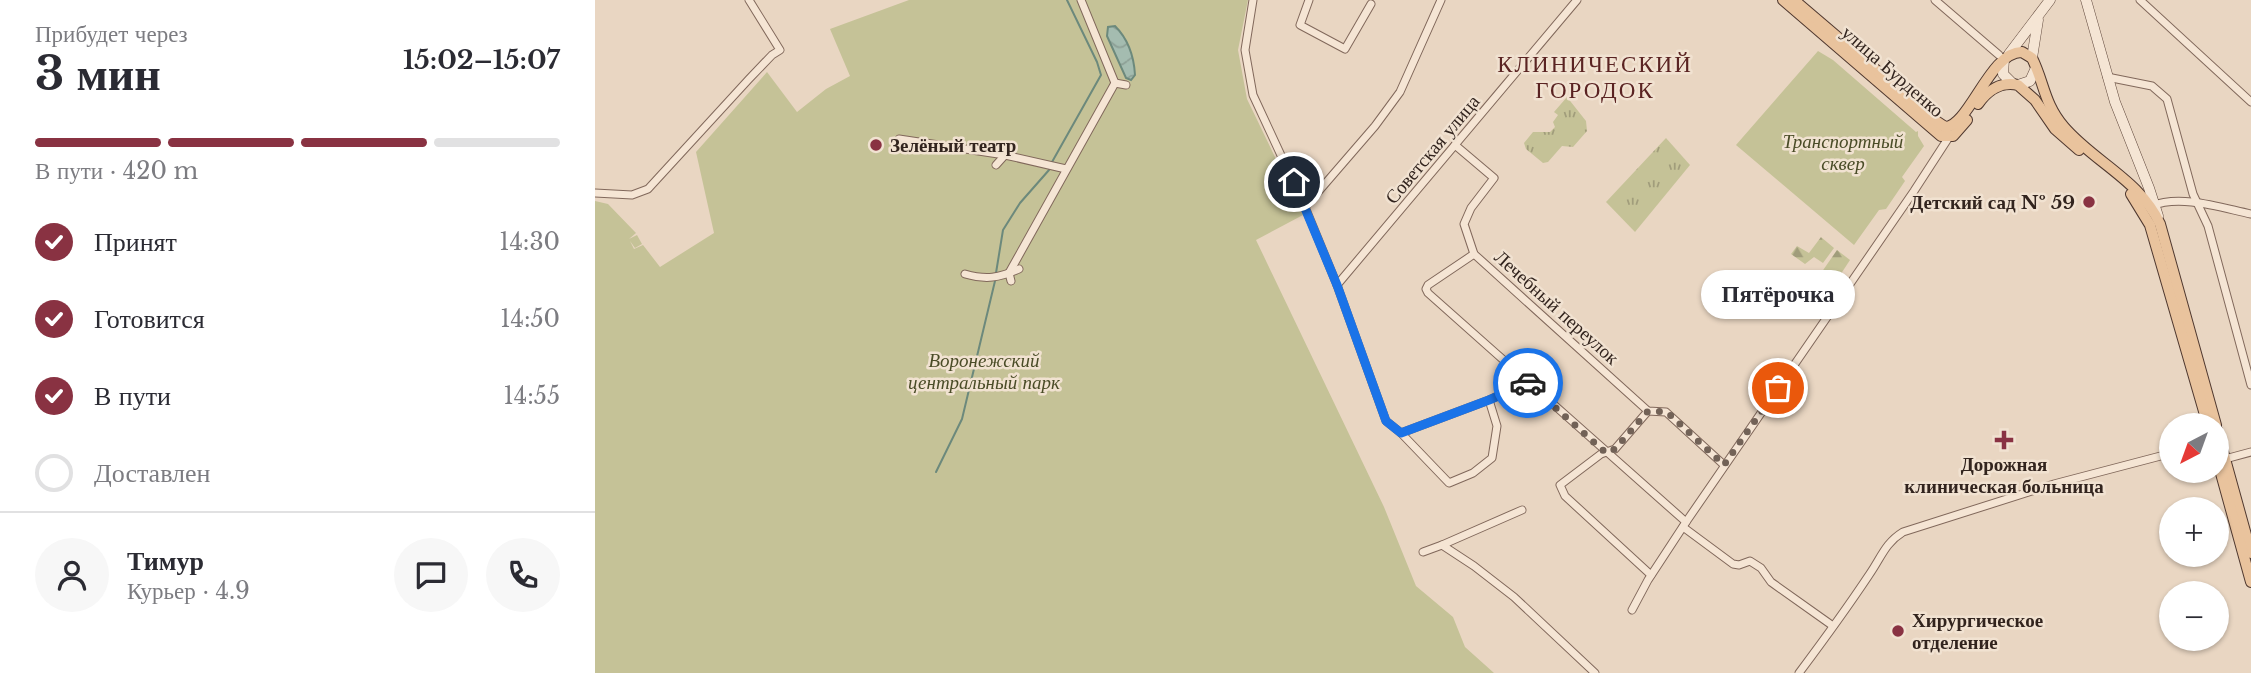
<!DOCTYPE html>
<html lang="ru">
<head>
<meta charset="utf-8">
<style>
  :root { --surface:#fff; --page:#f7f7f7; --text:#2b2b33; --muted:#7c7c81; --line:#e1e1e2; --accent:#893242 }
  body { margin:0; font-family:"Libre Baskerville",serif; background:var(--page); color:var(--text); height:100vh; display:flex; flex-direction:column; font-size:26px; white-space:nowrap }
  * { box-sizing:border-box; margin:0 }
  p { font-size:23px; color:var(--muted) }
  .icon { flex:none; width:38px; height:38px; fill:none; stroke:currentColor; stroke-width:2; stroke-linecap:round; stroke-linejoin:round }
  .map { position:relative; flex:1; overflow:hidden }
  .panel { display:flex; flex-direction:column; background:var(--surface); width:595px }
  .panel>* { flex:none }
  .needle { width:46px; rotate:221deg }
  .buttons { position:absolute; left:1564px; top:413px; display:grid; gap:14px }
  .buttons a { display:grid; place-items:center; width:70px; height:70px; border-radius:50%; background:var(--surface); box-shadow:0 2px 5px #0004; font-size:35px }
  .pin { position:absolute; display:grid; place-items:center; width:60px; height:60px; color:#fff; margin:-30px; border:4px solid #fff; border-radius:50%; box-shadow:0 2px 7px #0007 }
  .courier { position:absolute; display:grid; place-items:center; width:70px; height:70px; margin:-35px; border:5px solid #1a73e8; border-radius:50%; background:#fff; color:#222; box-shadow:0 2px 9px #0007 }
  .bubble { position:absolute; height:49px; border-radius:24px; background:var(--surface); box-shadow:0 2px 5px #0004; font-size:23px; font-weight:700; line-height:49px; text-align:center }
  .headline em { font-style:normal; font-weight:700 }
  .headline div { display:flex; flex-direction:column-reverse }
  .headline { display:flex; align-items:center; justify-content:space-between; height:119px; padding:0 35px }
  h1 { font-size:46px; font-weight:700; line-height:52px }
  .bar { display:grid; grid-template-columns:repeat(4,1fr); gap:10px 7px; align-content:center; height:84px; padding:0 35px }
  .bar i { height:9px; border-radius:5px; background:var(--line) }
  .bar .current { background:var(--accent) }
  .bar p { grid-column:span 4 }
  .line { display:flex; align-items:center; gap:18px; padding:0 35px; border-top:2px solid var(--line) }
  .line div { flex:1 }
  .round { display:grid; place-items:center; flex:none; width:74px; height:74px; border-radius:37px; background:var(--page) }
  ol { padding:0 35px; list-style:none }
  li { display:flex; align-items:center; gap:21px; height:77px }
  li p { margin-inline-start:auto }
  li .icon { padding:7px; border-radius:50%; background:var(--accent); color:#fff; stroke-width:4 }
  li:last-child { color:var(--muted) }
  li i { width:38px; height:38px; border:4px solid var(--line); border-radius:50% }
  main { display:flex; flex:1; min-height:0 }
  .map>svg:first-child { display:block }
  .grass { fill:url(#grass-tufts) }
  .forest { fill:url(#forest-firs) }
  .park { fill:#c5c297 }
  .water { fill:url(#water-waves); stroke:#6c897c; stroke-width:2 }
  .lines { fill:none; stroke-linecap:round; stroke-linejoin:round }
  .stream { stroke:#6c897c; stroke-width:2 }
  .street-casing { stroke:#81685b; stroke-width:9 }
  .secondary-casing { stroke:#624a3e; stroke-width:11 }
  .primary-casing { stroke:#4f382f; stroke-width:12 }
  .street { stroke:#f5e5d4; stroke-width:7 }
  .secondary { stroke:#f5e5d4; stroke-width:10 }
  .primary { stroke:#e9c39d; stroke-width:10 }
  .done { stroke:#726257; stroke-width:7; stroke-dasharray:0 12.6 }
  .route { stroke:#1a73e8; stroke-width:9 }
  .poi-dot { fill:#893242; stroke:#f1e2d1; stroke-width:2.5 }
  .labels { text-anchor:middle; stroke-width:5; stroke-linejoin:round; paint-order:stroke }
  .street-label { font-size:19px; fill:#32241e; stroke:#f1e2d1 }
  .park-label { font-size:19px; font-style:italic; fill:#4a4c27; stroke:#f1e2d1 }
  .poi-label { font-size:19px; font-weight:bold; fill:#32241e; stroke:#f1e2d1; text-anchor:start }
  .quarter-label { font-size:23px; letter-spacing:2px; fill:#5a2322; stroke:#f1e2d1 }
</style>
</head>
<body>
<main>
<section class="panel">
<div class="headline"><div><h1>3 мин</h1><p>Прибудет через</p></div><em>15:02–15:07</em></div>
<div class="bar"><i class="current"></i><i class="current"></i><i class="current"></i><i></i><p>В пути · 420 m</p></div>
<ol>
<li><svg class="icon" aria-label="check" viewBox="0 0 24 24"><path d="M5 12l5 5 9-10"/></svg>Принят<p>14:30</p></li>
<li><svg class="icon" aria-label="check" viewBox="0 0 24 24"><path d="M5 12l5 5 9-10"/></svg>Готовится<p>14:50</p></li>
<li><svg class="icon" aria-label="check" viewBox="0 0 24 24"><path d="M5 12l5 5 9-10"/></svg>В пути<p>14:55</p></li>
<li><i></i>Доставлен</li>
</ol>
<div class="line" style="height:126px"><a class="round"><svg class="icon" aria-label="person" viewBox="0 0 24 24"><circle cx="12" cy="8" r="4"/><path d="M4 21q1-7 8-7t8 7"/></svg></a><div><b>Тимур</b><p>Курьер · 4.9</p></div><a class="round"><svg class="icon" aria-label="chat" viewBox="0 0 24 24"><path d="M4 5h16v11H9l-5 4z"/></svg></a><a class="round"><svg class="icon" aria-label="phone" viewBox="0 0 24 24"><path d="M5 4h4l2 5-3 2q2 4 5 5l2-3 5 2v4C11 20 4 13 5 4z"/></svg></a></div>
</section>
<div class="map">
<svg width="1656" height="673" viewBox="0 0 1656 673">
  <defs>
    <pattern id="grass-tufts" width="24" height="20" patternUnits="userSpaceOnUse" patternTransform="scale(1.75)"><rect width="24" height="20" fill="#c5c297"/><path d="M3 7l-1-3M5 7V3M7 7l1-3M15 17l-1-3M17 17v-4M19 17l1-3" fill="none" stroke="#a19d7b"/></pattern>
    <pattern id="forest-firs" width="22" height="20" patternUnits="userSpaceOnUse" patternTransform="scale(1.75)"><rect width="22" height="20" fill="#c5c297"/><path d="M5 1l3.5 6h-7zM16 11l3.5 6h-7z" fill="#a19d7b"/></pattern>
    <pattern id="water-waves" width="16" height="10" patternUnits="userSpaceOnUse" patternTransform="scale(1.75)"><rect width="16" height="10" fill="#a4bcb0"/><path d="M0 5q4-4 8 0t8 0" fill="none" stroke="#8ea197"/></pattern>
  </defs>
  <rect width="100%" height="100%" fill="#e9d6c2"/>
  <g class="grass">
    <path d="M972 97 991 121 992 131 978 147 967 146 953 162 948 163 931 149 929 143 938 132H955L960 127 958 122 963 115 959 112Z"/>
    <path d="M1071 138 1095 165 1040 232 1011 202Z"/>
  </g>
  <g class="forest">
    <path d="M1226 237 1239 248 1228 263 1219 257 1210 264 1196 254 1202 246 1214 253Z"/>
    <path d="M1242 250 1255 260 1236 289 1222 279Z"/>
  </g>
  <g class="park">
    <path d="M314 0H653L643 50 652 99 708 215 661 240 789 507 821 586 858 617 870 647 899 673H0V201L13 204 41 233 34 239 42 235 47 244 40 248 35 241 39 249 48 245 65 267 119 233 101 152 172 72 202 112 231 89 255 76 235 29Z"/>
    <path d="M1223 51 1238 60 1321 132 1323 131V136L1329 146 1307 177 1310 181 1291 209 1284 210 1259 245 1141 145Z"/>
  </g>
  <path class="water" d="M520 26C533 39 539 57 540 75L536 80 531 78 512 36 513 27Z"/>
  <g class="lines">
    <g class="stream">
      <path d="M457 162 506 75 502 62 472 0"/>
      <path d="M401 273 408 230 425 203 454 170"/>
      <path d="M341 472 367 419 400 281"/>
    </g>
    <g class="street-casing">
      <g id="street">
        <path d="M658 0 650 50 658 95 710 207 742 285 791 421 806 433 894 400 932 382"/>
        <path d="M714 0 705 25 750 49 776 4"/>
        <path d="M1340 0 1404 55"/>
        <path d="M1545 0 1656 102"/>
        <path d="M1512 77 1557 86 1572 99 1598 194 1613 226 1656 385"/>
        <path d="M520 83 531 85"/>
        <path d="M304 139 410 155 471 169"/>
        <path d="M860 145 899 178 876 208 869 224 879 254 1053 411 1071 412 1129 465"/>
        <path d="M401 165 410 155"/>
        <path d="M0 193 37 195 53 189 154 79 177 55 185 50 154 0"/>
        <path d="M1557 206C1585 194 1627 208 1656 214"/>
        <path d="M710 207 780 126 805 92 846 0"/>
        <path d="M879 254 833 285 831 289 833 293 1091 522"/>
        <path d="M370 274C391 280 404 278 424 269"/>
        <path d="M416 281 414 273 520 83 486 0"/>
        <path d="M742 285 982 0"/>
        <path d="M1053 411 1020 449 1006 454 965 485 970 496 1056 575"/>
        <path d="M806 433 854 483 878 473 897 458 902 426 894 400"/>
        <path d="M1630 459 1656 452"/>
        <path d="M927 510 847 545 879 566 919 597 1000 673"/>
        <path d="M1088 527 1138 564 1144 565 1155 561 1166 568 1176 582 1238 626"/>
        <path d="M828 552 847 545"/>
        <path d="M1037 610 1053 580 1091 522 1319 191 1356 134"/>
        <path d="M1204 673C1228 641 1252 608 1274 575 1286 558 1290 543 1308 532L1459 484 1577 453"/>
      </g>
    </g>
    <g class="secondary-casing">
      <g id="secondary">
        <path d="M1491 0 1520 102 1554 188 1563 216"/>
        <path d="M1414 54 1455 0"/>
        <path d="M1437 58 1443 20"/>
        <path d="M1409 59 1408 74 1417 83"/>
        <path d="M1423 85 1435 81 1440 70"/>
      </g>
    </g>
    <g class="primary-casing">
      <g id="primary">
        <path d="M1188 0 1346 136H1358L1372 120"/>
        <path d="M1199 0 1341 121 1350 127C1374 127 1395 51 1427 52L1437 58C1449 82 1449 104 1469 127 1499 162 1545 180 1565 224L1621 425"/>
        <path d="M1383 104C1392 91 1406 81 1423 85L1440 100 1460 129 1484 150"/>
        <path d="M1536 194 1555 225 1613 425"/>
        <path d="M1622 430 1656 553"/>
        <path d="M1622 459 1656 582"/>
      </g>
    </g>
    <use href="#street" class="street"/>
    <use href="#secondary" class="secondary"/>
    <use href="#primary" class="primary"/>
  </g>
  <g class="lines">
    <path class="done" d="M933 383 1011 453 1020 449 1053 411 1072 412 1129 465 1183 388"/>
    <path class="route" d="M699 182 742 285 791 421 806 433 894 400 933 383"/>
  </g>
  <g class="poi-dot">
    <circle cx="281" cy="145" r="7"/>
    <circle cx="1494" cy="202" r="7"/>
    <path d="M1405.5 429.5h7v7h7v7h-7v7h-7v-7h-7v-7h7z"/>
    <circle cx="1303" cy="631" r="7"/>
  </g>
  <g class="labels">
    <g class="street-label">
      <text transform="translate(1298 71) rotate(41)" y="7">улица Бурденко</text>
      <text transform="translate(837 149) rotate(-50)" y="7">Советская улица</text>
      <text transform="translate(962 307) rotate(42)" y="7">Лечебный переулок</text>
    </g>
    <g class="park-label">
      <text x="1248" y="148">Транспортный<tspan x="1248" dy="22">сквер</tspan></text>
      <text x="389" y="367">Воронежский<tspan x="389" dy="22">центральный парк</tspan></text>
    </g>
    <g class="poi-label">
      <text x="295" y="152">Зелёный театр</text>
      <text x="1480" y="209" text-anchor="end">Детский сад № 59</text>
      <text x="1409" y="471" text-anchor="middle">Дорожная<tspan x="1409" dy="22">клиническая больница</tspan></text>
      <text x="1317" y="627">Хирургическое<tspan x="1317" dy="22">отделение</tspan></text>
    </g>
    <g class="quarter-label">
      <text x="1000" y="72">КЛИНИЧЕСКИЙ<tspan x="1000" dy="26">ГОРОДОК</tspan></text>
    </g>
  </g>
</svg>
<div class="buttons">
<a><svg class="needle" viewBox="-14 -14 28 28"><path d="M0-13l5 13h-10z" fill="#e53935"/><path d="M0 13l5-13h-10z" fill="#7c7c81"/></svg></a>
<a>+</a>
<a>−</a>
</div>
<div class="pin" style="left:1183px;top:388px;background:#ea580c"><svg class="icon" aria-label="bag" viewBox="0 0 24 24"><path d="M5 8h14l-1 12H6zM9 8a3 3 0 0 1 6 0"/></svg></div>
<div class="pin" style="left:699px;top:182px;background:#1f2937"><svg class="icon" aria-label="home" viewBox="0 0 24 24"><path d="M3 11l9-7 9 7M6 9v11h12V9"/></svg></div>
<div class="courier" style="left:933px;top:383px"><svg class="icon" aria-label="car" viewBox="0 0 24 24"><path d="M5 17H2v-5l4-1 3-4h7l3 4 3 1v5h-3M9 17h6M6 11h13"/><circle cx="7" cy="17" r="2"/><circle cx="17" cy="17" r="2"/></svg></div>
<div class="bubble" style="left:1106px;top:270px;width:154px">Пятёрочка</div>
</div>
</main>
</body>
</html>
